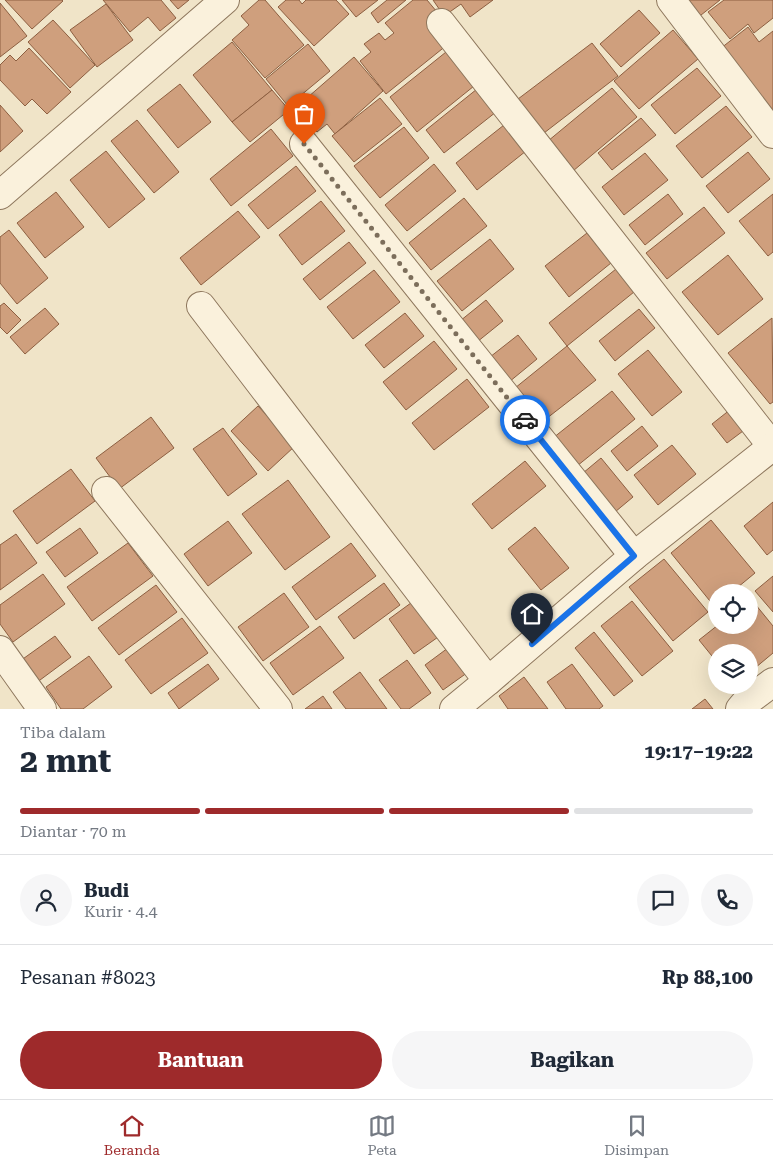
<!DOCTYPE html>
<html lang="id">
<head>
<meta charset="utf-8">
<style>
  :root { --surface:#fff; --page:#f6f6f7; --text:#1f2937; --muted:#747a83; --line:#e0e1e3; --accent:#9e2a2b }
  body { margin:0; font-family:"Roboto Serif",serif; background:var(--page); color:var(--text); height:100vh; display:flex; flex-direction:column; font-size:19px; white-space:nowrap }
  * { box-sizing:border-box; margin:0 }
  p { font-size:16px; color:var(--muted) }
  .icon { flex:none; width:28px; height:28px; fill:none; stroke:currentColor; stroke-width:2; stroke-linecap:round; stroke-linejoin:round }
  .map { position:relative; height:709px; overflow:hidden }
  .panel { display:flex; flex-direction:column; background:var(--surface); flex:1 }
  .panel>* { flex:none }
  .buttons { position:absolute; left:708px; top:584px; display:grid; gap:10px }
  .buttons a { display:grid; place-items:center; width:50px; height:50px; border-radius:50%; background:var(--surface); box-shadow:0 5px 20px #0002; font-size:25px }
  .pin { position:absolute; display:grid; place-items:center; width:42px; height:42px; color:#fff; margin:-51px -21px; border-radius:50% 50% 50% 0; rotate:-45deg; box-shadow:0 0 5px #0007 }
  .pin .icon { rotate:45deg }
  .courier { position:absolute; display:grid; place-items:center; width:50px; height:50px; margin:-25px; border:4px solid #1a73e8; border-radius:50%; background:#fff; color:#222; box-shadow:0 1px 6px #0007 }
  .overview em { font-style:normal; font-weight:700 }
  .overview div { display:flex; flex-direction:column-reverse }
  .overview { display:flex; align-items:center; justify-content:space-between; height:85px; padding:0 20px }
  h1 { font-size:32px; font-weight:700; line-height:38px }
  .bar { display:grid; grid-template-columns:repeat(4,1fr); gap:8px 5px; align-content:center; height:60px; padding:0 20px }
  .bar i { height:6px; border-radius:4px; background:var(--line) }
  .bar .on { background:var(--accent) }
  .bar p { grid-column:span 4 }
  .line { display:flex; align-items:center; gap:12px; padding:0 20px; border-top:1px solid var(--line) }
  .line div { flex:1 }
  .round { display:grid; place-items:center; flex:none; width:52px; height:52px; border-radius:26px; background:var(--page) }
  .cta { display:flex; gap:10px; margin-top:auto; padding:10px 20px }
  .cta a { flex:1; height:58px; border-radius:30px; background:var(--accent); color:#fff; font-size:20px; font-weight:700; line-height:58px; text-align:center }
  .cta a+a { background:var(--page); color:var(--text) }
  .menu { display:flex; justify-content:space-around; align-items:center; height:70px; border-top:1px solid var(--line); background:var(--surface); font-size:14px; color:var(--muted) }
  .menu a { display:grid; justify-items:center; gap:2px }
  .menu .on { color:var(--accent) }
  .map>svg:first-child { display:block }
  .building { fill:#cf9f7d; stroke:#8d5f41 }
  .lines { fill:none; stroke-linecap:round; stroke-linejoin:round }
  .street-casing { stroke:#8d765c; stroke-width:30 }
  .street { stroke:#faf1dc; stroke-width:28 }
  .done { stroke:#7c6e5b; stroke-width:5; stroke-dasharray:0 9 }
  .route { stroke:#1a73e8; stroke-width:6 }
</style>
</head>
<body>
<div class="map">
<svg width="773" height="709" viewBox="0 0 773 709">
  <rect width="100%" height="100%" fill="#f0e4c8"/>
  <g class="building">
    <path d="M5 0H62L63 1 32 29Z"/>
    <path d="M103 0H161L176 18 160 31 148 17 130 32Z"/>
    <path d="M170 0H189L178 9Z"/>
    <path d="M259 0H265L304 45 265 78 232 40 249 25 241 16Z"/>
    <path d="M286 0H299L302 4 306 0H336L349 14 314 46 278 7Z"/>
    <path d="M342 0H378L356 17Z"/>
    <path d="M387 0H406L378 23 371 13Z"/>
    <path d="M413 0H427L442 18 447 45 386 94 360 61 371 52 364 44 379 33 385 40 394 33 385 23Z"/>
    <path d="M433 0H493L470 17 461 4 444 16Z"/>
    <path d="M680 0H720L696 19Z"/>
    <path d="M724 0H773V18L754 33 748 24 730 39 708 12Z"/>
    <path d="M0 3 27 36 0 57Z"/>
    <path d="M106 4 133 40 97 67 70 30Z"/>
    <path d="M639 10 660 33 621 67 600 44Z"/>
    <path d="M53 20 95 65 70 88 28 42Z"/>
    <path d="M748 27 759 42 773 31V123L716 52Z"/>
    <path d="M673 30 698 59 639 109 614 81Z"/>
    <path d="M232 42 272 90 232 122 193 75Z"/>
    <path d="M592 43 618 76 544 133 518 99Z"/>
    <path d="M308 44 330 71 288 106 266 79Z"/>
    <path d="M29 48 71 92 47 114 32 99 25 106 0 80V65L10 55 16 61Z"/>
    <path d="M451 48 479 82 417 132 390 97Z"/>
    <path d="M354 57 383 91 335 134 327 124 317 132 305 118 309 114 300 104Z"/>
    <path d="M697 68 721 96 675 134 651 105Z"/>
    <path d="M180 84 211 122 178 148 147 110Z"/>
    <path d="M612 88 637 117 573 171 548 141Z"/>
    <path d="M477 89 496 112 444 153 426 130Z"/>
    <path d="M272 90 289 110 250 142 232 122Z"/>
    <path d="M380 98 402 124 354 162 332 136Z"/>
    <path d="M0 105 23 131 0 152Z"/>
    <path d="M726 106 752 137 702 178 676 146Z"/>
    <path d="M641 118 656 135 612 170 598 153Z"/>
    <path d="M137 120 179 172 154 193 111 141Z"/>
    <path d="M504 125 526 151 477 190 456 163Z"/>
    <path d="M404 127 429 158 380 198 354 166Z"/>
    <path d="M271 129 293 156 231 206 210 179Z"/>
    <path d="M106 151 145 199 109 228 70 180Z"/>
    <path d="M748 152 770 179 728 213 706 186Z"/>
    <path d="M645 153 668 180 624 215 602 187Z"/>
    <path d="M434 164 456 191 407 231 385 205Z"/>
    <path d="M296 166 316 191 268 229 248 205Z"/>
    <path d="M56 192 84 227 45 258 17 223Z"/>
    <path d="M668 194 683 214 645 245 629 225Z"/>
    <path d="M773 194V252L768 256 739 221Z"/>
    <path d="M464 198 487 226 431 270 409 243Z"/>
    <path d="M321 201 345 231 302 265 279 235Z"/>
    <path d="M704 207 725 233 667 279 646 253Z"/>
    <path d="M238 211 260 237 201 285 180 258Z"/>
    <path d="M9 230 48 278 17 304 0 283V237Z"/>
    <path d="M587 233 611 263 569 297 545 266Z"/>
    <path d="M490 239 514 269 462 311 437 281Z"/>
    <path d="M349 242 366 263 320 300 303 279Z"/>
    <path d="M728 255 763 299 718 335 682 292Z"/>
    <path d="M616 269 634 292 567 346 549 323Z"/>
    <path d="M374 270 400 302 353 339 327 307Z"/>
    <path d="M486 300 503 321 477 342 460 321Z"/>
    <path d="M4 303 21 320 7 334 0 327V306Z"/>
    <path d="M45 308 59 324 25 354 10 337Z"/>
    <path d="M639 309 655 328 615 361 599 341Z"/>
    <path d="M405 313 424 336 384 368 365 345Z"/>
    <path d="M772 318 773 402 770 404 728 353Z"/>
    <path d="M518 335 537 359 509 382 490 357Z"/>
    <path d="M434 341 457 369 406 410 383 382Z"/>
    <path d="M567 346 596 380 542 422 515 388Z"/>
    <path d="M648 350 682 392 652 416 618 374Z"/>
    <path d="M467 379 489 407 434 450 412 423Z"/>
    <path d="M612 391 635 419 577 466 553 438Z"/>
    <path d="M258 406 295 446 268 471 231 431Z"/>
    <path d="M731 409 747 428 727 443 712 424Z"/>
    <path d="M151 417 174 448 119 489 96 458Z"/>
    <path d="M642 426 658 446 627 471 611 451Z"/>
    <path d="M223 428 257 474 228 496 193 449Z"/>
    <path d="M672 445 696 474 658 505 634 475Z"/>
    <path d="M601 458 633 497 615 512 583 473Z"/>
    <path d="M525 461 546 486 492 529 472 504Z"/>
    <path d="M71 469 95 501 37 544 13 511Z"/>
    <path d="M288 480 330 537 285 570 242 514Z"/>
    <path d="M773 502V550L767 555 744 526Z"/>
    <path d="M711 520 755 573 732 592H716V605L714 606 671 553Z"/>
    <path d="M228 521 252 553 208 586 184 554Z"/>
    <path d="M535 527 569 568 541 590 508 549Z"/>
    <path d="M80 528 98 553 65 577 46 552Z"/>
    <path d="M16 534 37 563 0 590V545Z"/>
    <path d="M128 543 153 576 92 621 67 587Z"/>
    <path d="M351 543 376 576 316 620 292 587Z"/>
    <path d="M664 559 708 612 673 641 629 587Z"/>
    <path d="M43 574 65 604 13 642 0 624V605Z"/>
    <path d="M773 576V612L755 591Z"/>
    <path d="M384 583 400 605 354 639 338 617Z"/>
    <path d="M156 585 177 612 119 655 98 628Z"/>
    <path d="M284 593 309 627 263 661 238 627Z"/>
    <path d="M751 599 773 626V653L749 673V652H716V661L699 640 718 625H749V600Z"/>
    <path d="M415 600 441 635 414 654 389 619Z"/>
    <path d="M632 601 673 651 642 676 601 626Z"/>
    <path d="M182 618 208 653 151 694 125 660Z"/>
    <path d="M320 626 344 658 293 695 270 663Z"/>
    <path d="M594 632 633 681 614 696 575 648Z"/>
    <path d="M55 636 71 657 36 683 20 661Z"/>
    <path d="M452 645 471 670 443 690 425 665Z"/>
    <path d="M89 656 112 687 83 709H61L46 687Z"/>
    <path d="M407 660 431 693 409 709H401L379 680Z"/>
    <path d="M208 664 219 679 179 709 168 693Z"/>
    <path d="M572 664 603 706 599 709H566L547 682Z"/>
    <path d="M360 672 387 709H346L333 692Z"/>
    <path d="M524 677 548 709H508L499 696Z"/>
    <path d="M323 696 332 709H305Z"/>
    <path d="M705 699 713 709H692Z"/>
  </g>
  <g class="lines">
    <g class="street-casing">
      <g id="street">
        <path d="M671 0 773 134"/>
        <path d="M441 23 772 446"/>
        <path d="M304 144 634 556"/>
        <path d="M0 195 225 0"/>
        <path d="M201 306 488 681"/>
        <path d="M106 491 278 709"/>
        <path d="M0 650 42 709"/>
        <path d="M454 709 488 681 634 556 773 446"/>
        <path d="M740 709 745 703 773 682"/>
      </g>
    </g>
    <use href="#street" class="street"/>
  </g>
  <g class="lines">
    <path class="done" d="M304 144 525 420"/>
    <path class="route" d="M525 420 634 556 532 644"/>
  </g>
</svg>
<div class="buttons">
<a><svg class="icon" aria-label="locate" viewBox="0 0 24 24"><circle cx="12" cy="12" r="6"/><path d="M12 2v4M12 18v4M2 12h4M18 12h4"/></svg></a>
<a><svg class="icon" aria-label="layers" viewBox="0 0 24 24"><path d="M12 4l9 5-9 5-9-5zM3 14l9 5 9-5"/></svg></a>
</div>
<div class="pin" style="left:304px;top:144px;background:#ea580c"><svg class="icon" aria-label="bag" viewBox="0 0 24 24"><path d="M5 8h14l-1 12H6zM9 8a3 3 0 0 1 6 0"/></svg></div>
<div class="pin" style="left:532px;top:644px;background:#1f2937"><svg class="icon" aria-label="home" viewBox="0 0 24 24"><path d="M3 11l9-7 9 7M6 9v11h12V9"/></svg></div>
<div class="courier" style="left:525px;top:420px"><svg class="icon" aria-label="car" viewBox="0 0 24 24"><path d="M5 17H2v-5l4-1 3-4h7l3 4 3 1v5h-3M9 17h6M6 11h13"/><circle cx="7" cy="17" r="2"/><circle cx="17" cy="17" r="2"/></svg></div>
</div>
<section class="panel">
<div class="overview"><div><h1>2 mnt</h1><p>Tiba dalam</p></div><em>19:17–19:22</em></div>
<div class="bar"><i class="on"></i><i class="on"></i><i class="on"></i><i></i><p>Diantar · 70 m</p></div>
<div class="line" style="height:90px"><a class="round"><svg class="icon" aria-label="person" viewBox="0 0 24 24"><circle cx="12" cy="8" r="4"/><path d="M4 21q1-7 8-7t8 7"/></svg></a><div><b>Budi</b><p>Kurir · 4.4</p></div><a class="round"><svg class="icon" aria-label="chat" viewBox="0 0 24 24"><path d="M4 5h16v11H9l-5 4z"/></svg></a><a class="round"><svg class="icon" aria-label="phone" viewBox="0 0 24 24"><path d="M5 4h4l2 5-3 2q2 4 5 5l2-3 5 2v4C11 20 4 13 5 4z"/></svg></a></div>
<div class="line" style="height:65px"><div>Pesanan #8023</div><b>Rp 88,100</b></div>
<div class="cta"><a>Bantuan</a><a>Bagikan</a></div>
</section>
<nav class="menu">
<a class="on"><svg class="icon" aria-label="home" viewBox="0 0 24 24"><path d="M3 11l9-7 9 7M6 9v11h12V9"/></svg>Beranda</a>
<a><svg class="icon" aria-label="map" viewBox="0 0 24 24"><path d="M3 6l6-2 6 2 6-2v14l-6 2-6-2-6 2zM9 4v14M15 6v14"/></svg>Peta</a>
<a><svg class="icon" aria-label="saved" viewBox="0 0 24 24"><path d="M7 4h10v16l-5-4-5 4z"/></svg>Disimpan</a>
</nav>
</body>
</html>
